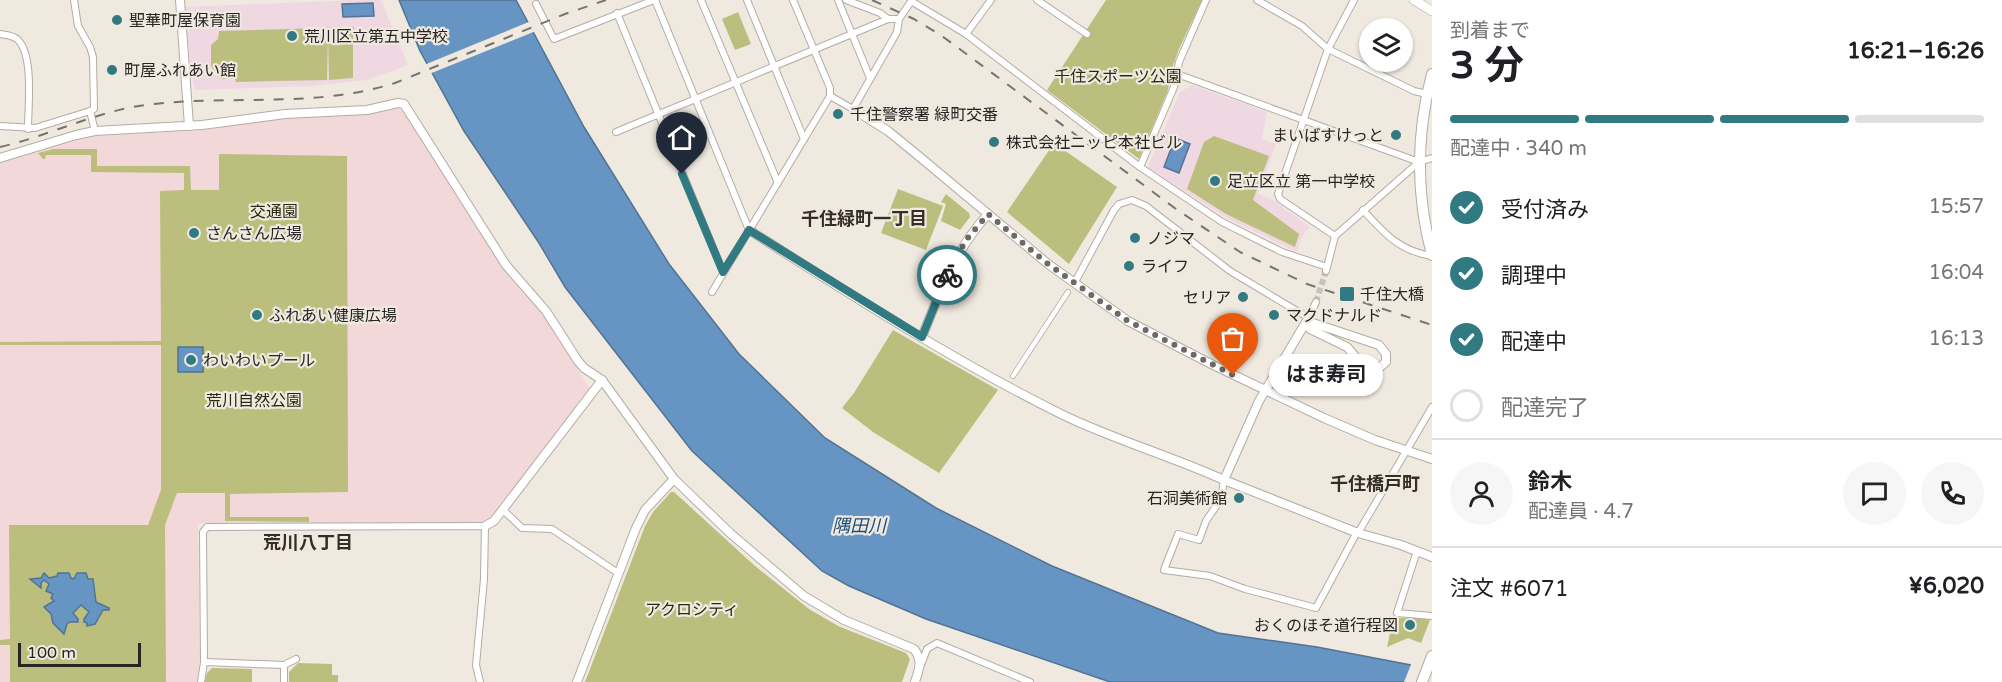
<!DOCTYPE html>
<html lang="ja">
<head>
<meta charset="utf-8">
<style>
  :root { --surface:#fff; --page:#f6f6f6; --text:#202124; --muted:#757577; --line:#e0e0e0; --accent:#317a82 }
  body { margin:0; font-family:"Varela Round","Noto Sans JP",sans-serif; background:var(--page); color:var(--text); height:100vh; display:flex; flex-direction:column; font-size:22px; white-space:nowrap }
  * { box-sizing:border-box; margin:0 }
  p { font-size:20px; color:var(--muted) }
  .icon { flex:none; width:33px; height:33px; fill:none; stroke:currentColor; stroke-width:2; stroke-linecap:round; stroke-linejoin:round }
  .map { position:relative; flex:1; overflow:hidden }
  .sheet { display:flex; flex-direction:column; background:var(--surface); width:570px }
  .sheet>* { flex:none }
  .controls { position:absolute; left:1359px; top:18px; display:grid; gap:12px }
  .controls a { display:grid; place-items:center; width:54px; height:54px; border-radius:50%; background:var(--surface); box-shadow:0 2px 4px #0004; font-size:30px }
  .scale { position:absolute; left:18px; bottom:15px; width:123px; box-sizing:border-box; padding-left:6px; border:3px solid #272421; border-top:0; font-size:16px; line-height:21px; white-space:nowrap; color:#272421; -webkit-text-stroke:4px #f0e9e0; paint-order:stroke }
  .pin { position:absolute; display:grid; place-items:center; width:51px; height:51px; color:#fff; margin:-62px -26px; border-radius:50% 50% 50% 0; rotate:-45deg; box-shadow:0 0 6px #0007 }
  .pin .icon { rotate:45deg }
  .courier { position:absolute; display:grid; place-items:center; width:60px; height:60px; margin:-30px; border:4px solid #317a82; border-radius:50%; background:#fff; color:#222; box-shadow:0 2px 8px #0007 }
  .bubble { position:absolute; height:42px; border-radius:21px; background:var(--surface); box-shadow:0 2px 4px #0004; font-size:20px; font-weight:700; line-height:42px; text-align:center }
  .headline em { font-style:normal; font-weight:700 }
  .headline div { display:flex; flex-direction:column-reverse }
  .headline { display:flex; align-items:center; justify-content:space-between; height:102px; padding:0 18px }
  h1 { font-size:39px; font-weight:700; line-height:45px }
  .bar { display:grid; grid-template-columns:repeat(4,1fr); gap:9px 6px; align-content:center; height:72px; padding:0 18px }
  .bar i { height:8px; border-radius:4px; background:var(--line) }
  .bar .selected { background:var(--accent) }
  .bar p { grid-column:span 4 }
  .line { display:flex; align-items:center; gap:15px; padding:0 18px; border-top:2px solid var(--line) }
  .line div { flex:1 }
  .round { display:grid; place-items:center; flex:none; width:63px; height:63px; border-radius:32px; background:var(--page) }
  ol { padding:0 18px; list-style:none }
  li { display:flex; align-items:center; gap:18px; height:66px }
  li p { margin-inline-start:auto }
  li .icon { padding:6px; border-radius:50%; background:var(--accent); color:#fff; stroke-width:4 }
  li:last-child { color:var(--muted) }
  li i { width:33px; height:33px; border:3px solid var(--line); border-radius:50% }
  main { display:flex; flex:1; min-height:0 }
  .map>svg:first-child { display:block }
  .industrial { fill:#f3d8d9 }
  .education { fill:#f0d8e3 }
  .green { fill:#bbbe7d }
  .water { fill:#6695c4; stroke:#537393; stroke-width:1.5 }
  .pier { fill:#f0e9e0 }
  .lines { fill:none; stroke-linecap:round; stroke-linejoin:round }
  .minor-tunnel { stroke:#c8c2ba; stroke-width:6; stroke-dasharray:6 3; stroke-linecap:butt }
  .pedestrian-casing { stroke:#b3aca3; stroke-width:6 }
  .minor-casing { stroke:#b3aca3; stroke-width:8 }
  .tertiary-casing { stroke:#b3aca3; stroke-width:10 }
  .secondary-casing { stroke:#b3aca3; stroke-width:10 }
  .trunk-casing { stroke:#b3aca3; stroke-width:12 }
  .pedestrian { stroke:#fff; stroke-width:4.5 }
  .minor { stroke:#fff; stroke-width:6 }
  .tertiary { stroke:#fff; stroke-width:8 }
  .secondary { stroke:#fff; stroke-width:9 }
  .trunk { stroke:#fff; stroke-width:10 }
  .rail { stroke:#77736d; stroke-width:2; stroke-dasharray:10 10; stroke-linecap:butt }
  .done { stroke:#6d6964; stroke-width:6; stroke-dasharray:0 10.8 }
  .route { stroke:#317a82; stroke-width:8 }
  .poi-dot { fill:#317a82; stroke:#f0e9e0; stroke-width:2 }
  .labels { text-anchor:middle; stroke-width:4.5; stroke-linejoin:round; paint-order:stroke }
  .poi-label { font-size:16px; fill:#272421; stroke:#f0e9e0; text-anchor:start }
  .park-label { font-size:16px; fill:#2a2b0e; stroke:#f0e9e0 }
  .neighbourhood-label { font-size:18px; font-weight:bold; fill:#342e27; stroke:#f0e9e0 }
  .water-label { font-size:18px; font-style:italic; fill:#1a4e7b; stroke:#f0e9e0 }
</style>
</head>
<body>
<main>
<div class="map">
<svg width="1432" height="682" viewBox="0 0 1432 682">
  <rect width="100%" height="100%" fill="#f0e9e0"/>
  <path class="industrial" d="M399 108 406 115 509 275 546 318 589 387V392L491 518 483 523H198L200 660 197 682H0V163L91 136 196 131 273 119 379 111Z"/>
  <g class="education">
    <path d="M355 0H381L408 65 367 80 312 86 195 90 191 72 185 7Z"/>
    <path d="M1192 85 1267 112 1262 139 1276 144 1258 194 1273 200 1310 227 1302 236 1297 252 1228 219 1149 168V164L1180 92Z"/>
  </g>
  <g class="green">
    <path d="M1106 0H1202L1179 49 1171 71 1168 90 1139 159 1047 90Z"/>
    <path d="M738 12 751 44 735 50 722 19Z"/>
    <path d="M354 27V33L350 34H353V78L329 80 328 34 327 80 236 82 235 79H220L211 66V45L218 39 219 31Z"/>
    <path d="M1214 136 1269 156 1253 200 1299 234 1295 247 1226 214 1187 189 1204 142Z"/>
    <path d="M1054 143 1117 187 1069 264 1007 212Z"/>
    <path d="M53 149H97V166H190L191 190H219V154L347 156 348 492 230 494V517H309V522L225 521V493H177L165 525 166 682H10V645H0V640L10 639 9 525H148L161 490V345H0V342L161 341 160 191 184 190V173L91 172V155H46L45 159H43L38 153Z"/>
    <path d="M898 189 943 206 926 250 881 233Z"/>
    <path d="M946 194 969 213 970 217 960 230 941 221 946 204 941 202Z"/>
    <path d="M893 330 998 390 939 473 873 432 842 408 854 393Z"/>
    <path d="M671 492H674L755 566 809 609 838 626 906 653 910 659 902 682H585L645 526 653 512Z"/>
    <path d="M1400 618H1422L1430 620 1421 643 1408 638 1387 647 1393 619Z"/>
    <path d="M298 663 332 664V675H338V682H289V672Z"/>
    <path d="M212 668 252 669V682H205L207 673Z"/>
  </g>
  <g class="water">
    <path d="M399 0H516L584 127 669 264 739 354 825 438 936 508 1052 566 1218 633 1317 647 1432 669V682H1110L926 619 849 586 822 571 692 451 565 287 539 243 464 131 420 51Z"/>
    <path d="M373 3 374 16 343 17 342 4Z"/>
    <path d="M1175 138 1190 144 1179 173 1164 167Z"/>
    <rect x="178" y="347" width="25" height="25"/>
    <path d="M44 573 49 578 57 576 58 573H69L71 578 74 579 77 573H86L88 579H93L96 602 109 608V610H103L95 624 87 626V623L84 622V619L89 612 81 605 73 613 78 619V622H70L67 624 64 634 53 623 51 614 44 607 54 601 51 598 53 594 46 591 49 584 44 580 41 583V588L30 579 41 578Z"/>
  </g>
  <g class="pier">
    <path d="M531 21 536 31 429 74 424 65Z"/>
    <path d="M1412 662 1432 666V682H1404Z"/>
  </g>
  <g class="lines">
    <path class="minor-tunnel" d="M1316 302 1326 271"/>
    <g class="pedestrian-casing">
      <path id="pedestrian" d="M1013 376 1068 292"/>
    </g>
    <g class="minor-casing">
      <g id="minor">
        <path d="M74 0 78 26 90 47 93 57 94 109 90 111 95 131"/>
        <path d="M655 0 749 230"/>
        <path d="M701 0 778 183"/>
        <path d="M747 0 804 139"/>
        <path d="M793 0 830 88V96"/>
        <path d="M838 0 870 78"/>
        <path d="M846 0 880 13 888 19"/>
        <path d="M1037 0 1087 34"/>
        <path d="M1257 0 1302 26 1328 49 1414 91 1427 94"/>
        <path d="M911 1 966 34 1140 167 1222 222 1282 252 1327 267"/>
        <path d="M536 4 554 39 654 0"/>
        <path d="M617 13 723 272"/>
        <path d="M0 34C6 35 13 35 18 40 34 56 28 107 28 129"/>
        <path d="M966 34 991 0"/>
        <path d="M1177 74 1419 162"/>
        <path d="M0 126 35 128 90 111"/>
        <path d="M616 132 888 19H899"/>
        <path d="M1140 167 1174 87 1179 62 1206 0"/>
        <path d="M1363 210C1384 233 1399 251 1432 256"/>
        <path d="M1335 236 1419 162 1432 158"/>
        <path d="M1326 271 1335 236 1280 199 1278 194 1328 49 1354 0"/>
        <path d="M1075 282 1114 210 1119 204 1132 200 1146 206 1230 271 1302 314 1309 317 1316 302"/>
        <path d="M712 292 830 96 853 109 897 32 899 19 912 0"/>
        <path d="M1224 480 1221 499 1206 521 1199 540 1178 534 1164 570 1210 576 1245 589 1316 608 1357 532"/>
        <path d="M503 510 522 528 552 529 618 573"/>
        <path d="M1358 533 1432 407"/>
        <path d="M1417 551 1397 613 1432 616"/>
        <path d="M204 662 284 665V682"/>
        <path d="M284 665 296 659"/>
        <path d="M921 665 927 649 937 643 1030 682"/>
        <path d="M201 682 204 662 203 532 207 527 485 526 484 579 476 665 480 682"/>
      </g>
    </g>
    <g class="tertiary-casing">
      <g id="tertiary">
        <path d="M180 0 189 126"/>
        <path d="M853 109 888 131 915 153 1048 264 1128 321 1213 365 1324 418 1375 440 1432 459"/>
        <path d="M0 158 76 135 95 131 202 125 285 114 367 110 398 103 404 104 506 265 546 311 578 361 584 368 602 380 674 479 730 533 804 596 844 620 914 649C923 660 919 670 915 682"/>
        <path d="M749 230C851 295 954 361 1063 415 1115 440 1171 456 1224 480"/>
        <path d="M1309 317 1259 401 1224 480 1358 533 1401 545 1432 557"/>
        <path d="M1306 323H1313L1379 345 1386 354V362L1378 369 1365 368 1347 347 1310 329Z"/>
        <path d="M922 337C941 290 953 253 988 214"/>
        <path d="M485 526 494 521 602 380"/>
        <path d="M577 682 636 528 645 510 674 479"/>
      </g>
    </g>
    <g class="secondary-casing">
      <path id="secondary" d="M1414 0 1432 11"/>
    </g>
    <g class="trunk-casing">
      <g id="trunk">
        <path d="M1432 74C1416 134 1416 195 1432 255"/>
        <path d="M1422 682 1432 656"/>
      </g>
    </g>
    <use href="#pedestrian" class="pedestrian"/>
    <use href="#minor" class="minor"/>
    <use href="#tertiary" class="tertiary"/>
    <use href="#secondary" class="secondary"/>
    <use href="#trunk" class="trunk"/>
    <g class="rail">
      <path d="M872 0 914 19 942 36 1176 209 1240 252 1307 284 1432 325"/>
      <path d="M0 147C49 136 94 112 145 105 229 94 313 109 395 83L565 14 606 0"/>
    </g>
  </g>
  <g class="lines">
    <path class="done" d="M947 275 966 240 988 214 1048 264 1128 321 1233 375"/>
    <path class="route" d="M682 174 723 272 749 230 922 337 947 275"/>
  </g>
  <g class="poi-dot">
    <circle cx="117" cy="20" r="6"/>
    <circle cx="292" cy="36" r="6"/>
    <circle cx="112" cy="70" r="6"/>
    <circle cx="838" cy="114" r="6"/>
    <circle cx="1396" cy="135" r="6"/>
    <circle cx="994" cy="142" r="6"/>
    <circle cx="1215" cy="181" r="6"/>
    <circle cx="194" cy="233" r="6"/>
    <circle cx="1135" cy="238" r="6"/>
    <circle cx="1129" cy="266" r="6"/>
    <rect x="1339" y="286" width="16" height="16" rx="3"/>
    <circle cx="1243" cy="297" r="6"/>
    <circle cx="257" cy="315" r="6"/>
    <circle cx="1274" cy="315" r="6"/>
    <circle cx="191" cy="360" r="6"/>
    <circle cx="1239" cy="498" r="6"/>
    <circle cx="1410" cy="625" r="6"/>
  </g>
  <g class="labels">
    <g class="poi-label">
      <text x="129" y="26">聖華町屋保育園</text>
      <text x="304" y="42">荒川区立第五中学校</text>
      <text x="124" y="76">町屋ふれあい館</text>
      <text x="850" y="120">千住警察署 緑町交番</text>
      <text x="1384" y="141" text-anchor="end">まいばすけっと</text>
      <text x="1006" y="148">株式会社ニッピ本社ビル</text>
      <text x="1227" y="187">足立区立 第一中学校</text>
      <text x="206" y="239">さんさん広場</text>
      <text x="1147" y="244">ノジマ</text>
      <text x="1141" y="272">ライフ</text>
      <text x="1360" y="300">千住大橋</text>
      <text x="1231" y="303" text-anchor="end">セリア</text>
      <text x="269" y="321">ふれあい健康広場</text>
      <text x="1286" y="321">マクドナルド</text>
      <text x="203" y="366">わいわいプール</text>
      <text x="1227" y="504" text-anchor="end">石洞美術館</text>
      <text x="1398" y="631" text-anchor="end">おくのほそ道行程図</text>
    </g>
    <g class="park-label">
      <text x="1118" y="82">千住スポーツ公園</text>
      <text x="274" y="217">交通園</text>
      <text x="254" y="406">荒川自然公園</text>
      <text x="692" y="615">アクロシティ</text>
    </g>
    <g class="neighbourhood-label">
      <text x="864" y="225">千住緑町一丁目</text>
      <text x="1375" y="490">千住橋戸町</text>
      <text x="308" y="549">荒川八丁目</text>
    </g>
    <g class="water-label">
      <text x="859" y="532">隅田川</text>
    </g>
  </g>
</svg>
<div class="controls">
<a><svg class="icon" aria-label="layers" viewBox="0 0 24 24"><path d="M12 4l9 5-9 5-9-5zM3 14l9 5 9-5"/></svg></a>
</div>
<div class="scale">100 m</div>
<div class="pin" style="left:1233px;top:375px;background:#ea580c"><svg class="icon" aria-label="bag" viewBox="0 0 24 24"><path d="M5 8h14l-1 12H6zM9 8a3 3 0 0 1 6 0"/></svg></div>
<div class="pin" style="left:682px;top:174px;background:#1f2937"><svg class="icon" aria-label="home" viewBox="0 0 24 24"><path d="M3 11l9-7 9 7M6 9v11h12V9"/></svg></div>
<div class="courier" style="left:947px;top:275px"><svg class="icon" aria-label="bike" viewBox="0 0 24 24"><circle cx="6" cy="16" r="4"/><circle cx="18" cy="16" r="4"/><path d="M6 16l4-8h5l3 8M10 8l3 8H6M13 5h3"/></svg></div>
<div class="bubble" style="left:1269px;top:354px;width:114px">はま寿司</div>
</div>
<section class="sheet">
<div class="headline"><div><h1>3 分</h1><p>到着まで</p></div><em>16:21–16:26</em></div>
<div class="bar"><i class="selected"></i><i class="selected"></i><i class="selected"></i><i></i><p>配達中 · 340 m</p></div>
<ol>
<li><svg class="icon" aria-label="check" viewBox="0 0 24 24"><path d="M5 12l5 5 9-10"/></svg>受付済み<p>15:57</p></li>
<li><svg class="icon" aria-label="check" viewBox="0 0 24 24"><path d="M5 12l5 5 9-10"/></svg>調理中<p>16:04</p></li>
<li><svg class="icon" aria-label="check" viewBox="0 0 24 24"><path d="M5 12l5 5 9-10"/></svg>配達中<p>16:13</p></li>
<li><i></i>配達完了</li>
</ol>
<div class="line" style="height:108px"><a class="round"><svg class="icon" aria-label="person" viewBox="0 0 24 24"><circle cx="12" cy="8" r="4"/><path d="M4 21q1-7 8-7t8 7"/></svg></a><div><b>鈴木</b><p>配達員 · 4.7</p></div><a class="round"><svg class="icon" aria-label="chat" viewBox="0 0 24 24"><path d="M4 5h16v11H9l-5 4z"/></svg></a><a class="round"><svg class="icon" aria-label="phone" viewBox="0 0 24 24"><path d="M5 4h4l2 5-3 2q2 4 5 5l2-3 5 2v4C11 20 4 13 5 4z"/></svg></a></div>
<div class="line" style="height:78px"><div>注文 #6071</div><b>¥6,020</b></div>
</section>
</main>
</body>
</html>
